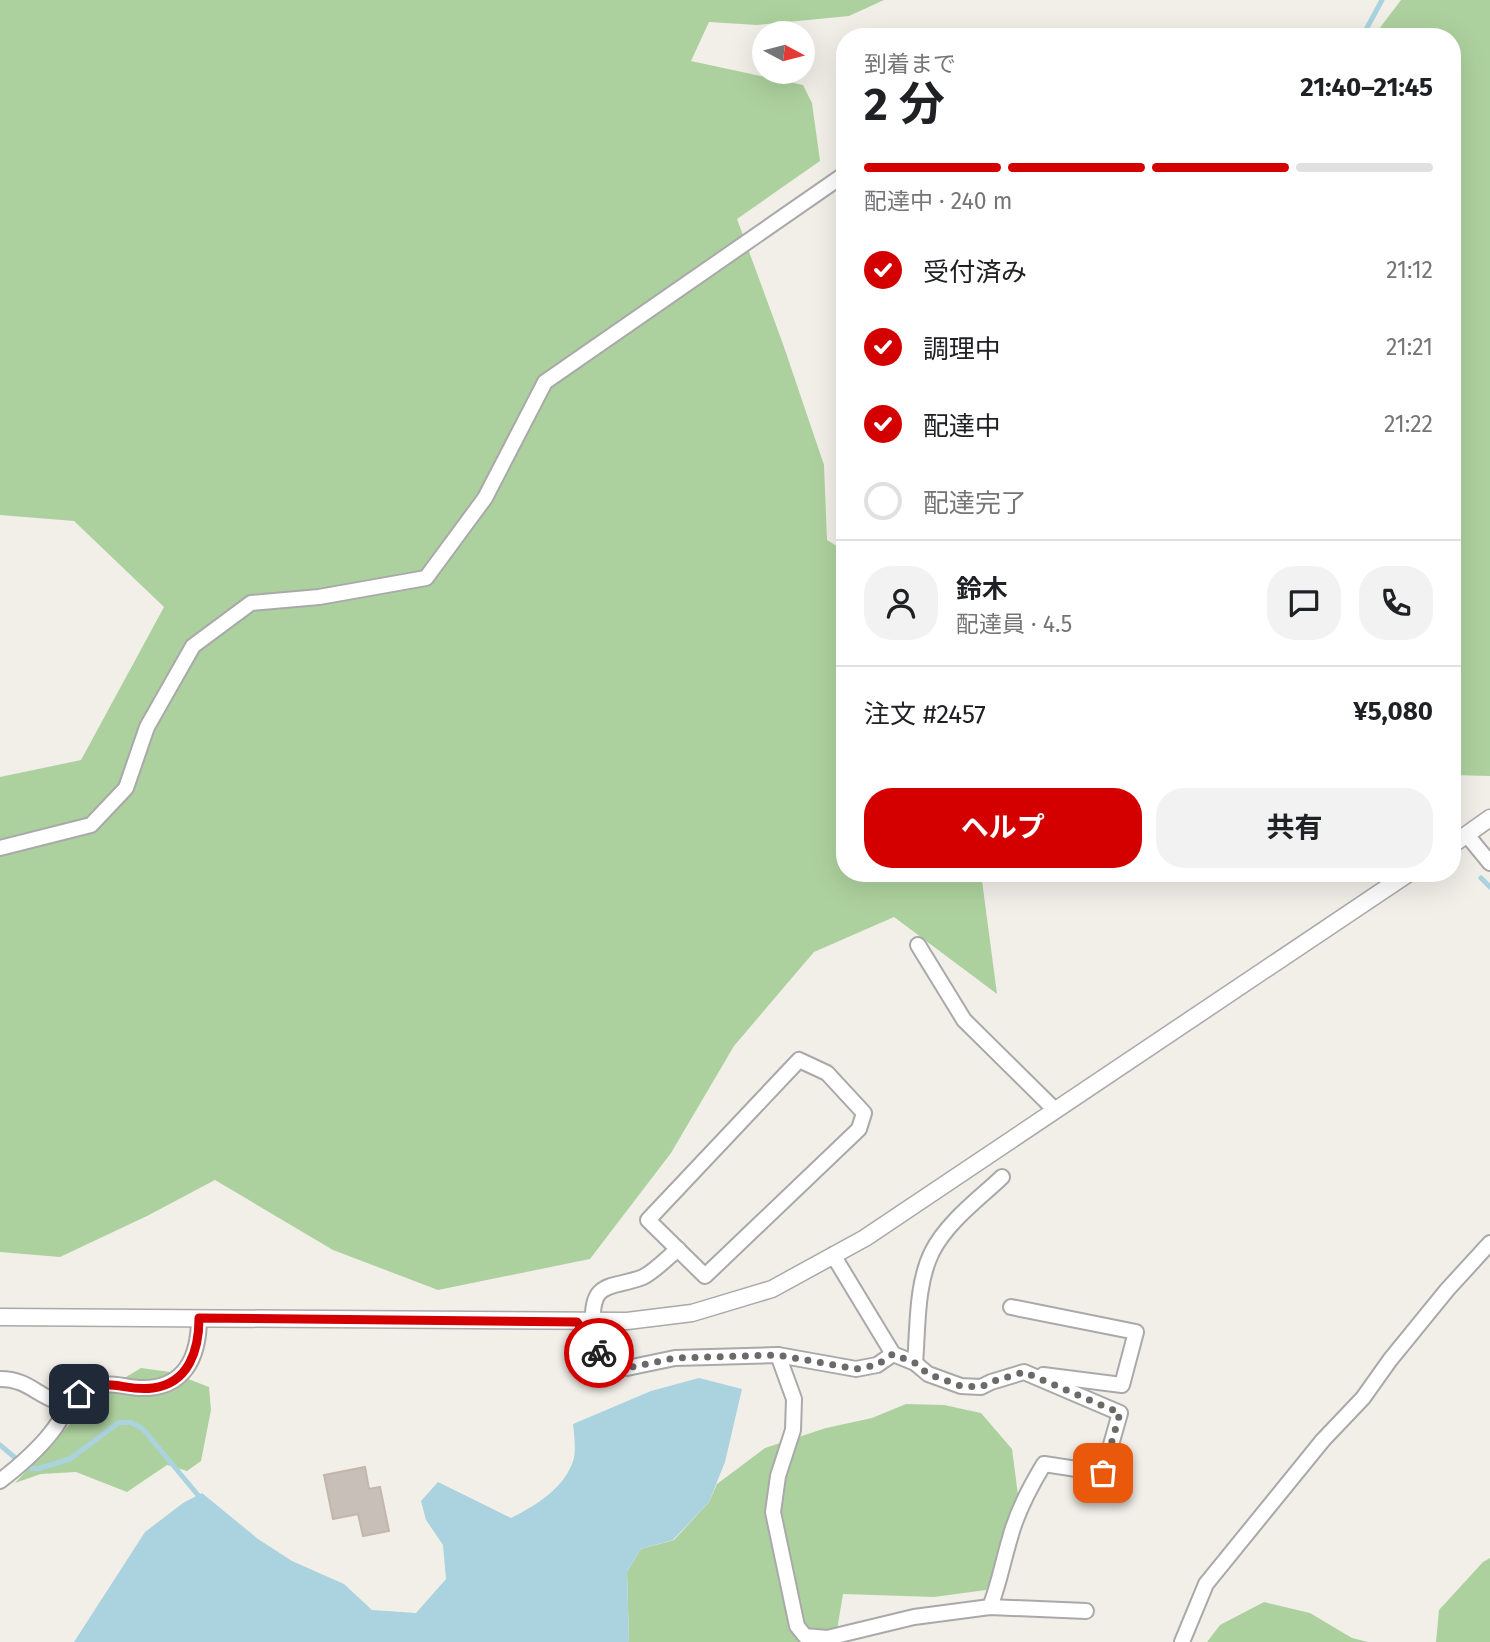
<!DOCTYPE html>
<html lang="ja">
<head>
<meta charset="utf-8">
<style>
  :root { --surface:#fff; --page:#f2f2f2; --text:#202124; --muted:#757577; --line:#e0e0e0; --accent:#d40000 }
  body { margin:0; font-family:"Fira Sans","Noto Sans JP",sans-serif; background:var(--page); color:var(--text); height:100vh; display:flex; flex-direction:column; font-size:26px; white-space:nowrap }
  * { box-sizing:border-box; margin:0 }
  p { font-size:23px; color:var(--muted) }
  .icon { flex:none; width:38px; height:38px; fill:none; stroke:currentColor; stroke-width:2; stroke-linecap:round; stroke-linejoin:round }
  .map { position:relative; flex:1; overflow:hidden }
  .details { position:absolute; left:836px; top:28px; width:625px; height:854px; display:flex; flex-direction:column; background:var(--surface); border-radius:28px; box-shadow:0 7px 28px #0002 }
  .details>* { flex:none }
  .needle { width:46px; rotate:97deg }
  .fabs { position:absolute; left:752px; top:21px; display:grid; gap:14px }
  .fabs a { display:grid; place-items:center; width:63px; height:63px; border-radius:50%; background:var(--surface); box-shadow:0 7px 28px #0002; font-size:35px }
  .pin { position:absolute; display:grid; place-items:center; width:60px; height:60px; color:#fff; margin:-30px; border-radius:14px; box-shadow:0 4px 10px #0006 }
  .courier { position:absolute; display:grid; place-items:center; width:70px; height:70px; margin:-35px; border:5px solid #d40000; border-radius:50%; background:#fff; color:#222; box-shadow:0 2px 9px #0007 }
  .overview em { font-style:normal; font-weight:700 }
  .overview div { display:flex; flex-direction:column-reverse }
  .overview { display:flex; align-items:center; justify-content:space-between; height:119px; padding:0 28px }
  h1 { font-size:46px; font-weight:700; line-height:52px }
  .bar { display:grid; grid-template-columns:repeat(4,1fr); gap:10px 7px; align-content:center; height:84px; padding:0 28px }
  .bar i { height:9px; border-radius:5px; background:var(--line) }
  .bar .selected { background:var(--accent) }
  .bar p { grid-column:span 4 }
  .line { display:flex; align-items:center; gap:18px; padding:0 28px; border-top:2px solid var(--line) }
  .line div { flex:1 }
  .round { display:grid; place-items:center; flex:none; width:74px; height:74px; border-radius:28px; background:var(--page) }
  ol { padding:0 28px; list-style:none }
  li { display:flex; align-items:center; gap:21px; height:77px }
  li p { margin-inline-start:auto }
  li .icon { padding:7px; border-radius:50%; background:var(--accent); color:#fff; stroke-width:4 }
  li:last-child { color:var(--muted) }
  li i { width:38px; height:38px; border:4px solid var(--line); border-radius:50% }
  .primary-button { display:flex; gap:14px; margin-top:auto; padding:14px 28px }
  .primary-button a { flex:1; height:80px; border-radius:28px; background:var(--accent); color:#fff; font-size:28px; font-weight:700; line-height:80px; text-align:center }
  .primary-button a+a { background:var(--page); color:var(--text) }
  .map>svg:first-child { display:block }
  .forest { fill:#add19e }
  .water { fill:#aad3df }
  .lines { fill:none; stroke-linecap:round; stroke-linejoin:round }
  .stream { stroke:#aad3df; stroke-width:5 }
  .building { fill:#c7bfb8; stroke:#c4b6ab; stroke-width:2 }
  .minor-casing { stroke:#a9a9a9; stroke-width:18 }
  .tertiary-casing { stroke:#a9a9a9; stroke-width:19 }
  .minor { stroke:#fff; stroke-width:14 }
  .tertiary { stroke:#fff; stroke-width:16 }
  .done { stroke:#6b6a68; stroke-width:7; stroke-dasharray:0 12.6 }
  .route { stroke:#d40000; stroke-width:9 }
</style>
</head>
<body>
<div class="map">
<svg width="1490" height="1642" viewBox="0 0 1490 1642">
  <rect width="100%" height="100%" fill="#f2efe9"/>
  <g class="forest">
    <path d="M0 0H884L849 16 757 25 709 22 691 61 803 85 812 103 820 161 737 219 783 344 824 465 827 540 845 551V873H981L997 994 894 917 814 952 734 1046 671 1153 590 1259 438 1290 333 1250 215 1180 147 1216 60 1257 0 1252V777L81 760 164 607 74 521 0 515Z"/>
    <path d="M1401 0H1490V776L1453 775 1452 37H1373Z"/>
    <path d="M141 1368 170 1372 209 1387 211 1410 201 1461 187 1471 167 1465 127 1492 76 1472 41 1474 15 1483 69 1425 106 1389Z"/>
    <path d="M906 1404 944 1405 981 1413 1012 1449 1018 1495 1013 1542 986 1590 934 1597 843 1594 835 1642H629L627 1572 641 1549 674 1540 709 1502 717 1484 765 1448 826 1428 872 1418Z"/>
    <path d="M1490 1558V1642H1436L1439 1610 1483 1562Z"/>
    <path d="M1264 1602 1310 1613 1352 1638 1368 1642H1207L1220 1625Z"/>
  </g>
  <path class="water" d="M699 1378 742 1389 725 1462 709 1502 673 1540 641 1549 627 1572 629 1642H74L145 1532 183 1503 202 1493 258 1539 292 1561 344 1584 372 1610 416 1613 446 1579 443 1545 426 1520 421 1501 438 1482 511 1518C537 1505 566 1487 574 1458 576 1448 574 1434 573 1424L651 1391Z"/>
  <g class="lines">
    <g class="stream">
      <path d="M1362 37 1382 0"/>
      <path d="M1481 878 1490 887"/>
      <path d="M0 1445 26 1467 37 1469 70 1459 118 1423 130 1422 143 1429 202 1500"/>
    </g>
  </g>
  <path class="building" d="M365 1467 369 1489 380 1487 389 1531 363 1536 358 1514 333 1519 324 1475Z"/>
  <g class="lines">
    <g class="minor-casing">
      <g id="minor">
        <path d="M1467 835 1490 863"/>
        <path d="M0 848 91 825 126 788 147 727 193 646 251 603 319 597 426 578 485 498 545 382 845 174"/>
        <path d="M918 945 964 1020 1054 1109"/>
        <path d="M799 1060 827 1073 864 1113 859 1129 705 1276 648 1220Z"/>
        <path d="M833 1255 893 1354 915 1363 928 1374 961 1386 981 1387 991 1382 1024 1372 1120 1413 1103 1473 1044 1464C1030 1487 1017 1511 1010 1538 1003 1561 999 1584 990 1607"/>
        <path d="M1011 1307 1136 1332 1122 1385 1043 1375"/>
        <path d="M577 1322 602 1356 627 1368 675 1358 778 1355 856 1369 877 1365 893 1354"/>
        <path d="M593 1322C591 1279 613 1289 643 1277 655 1271 667 1258 678 1249"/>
        <path d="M778 1355 794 1399 793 1430 778 1476 773 1512 797 1626 805 1636 827 1638 914 1617 990 1607 1086 1611"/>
        <path d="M915 1363C918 1328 916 1284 932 1252 947 1222 979 1199 1002 1177"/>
        <path d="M0 1379C28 1379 37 1396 59 1402 71 1406 85 1388 97 1385 111 1382 125 1387 139 1388 184 1390 199 1358 199 1318"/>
        <path d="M0 1481C22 1464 62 1430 67 1402"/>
        <path d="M1182 1642 1206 1584 1323 1440 1363 1398 1390 1360 1447 1290 1490 1243"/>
      </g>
    </g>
    <g class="tertiary-casing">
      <g id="tertiary">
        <path d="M1452 845 1490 818"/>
        <path d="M0 1317 627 1321 692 1313 772 1289 865 1238 1409 873"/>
      </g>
    </g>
    <use href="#minor" class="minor"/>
    <use href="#tertiary" class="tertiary"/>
  </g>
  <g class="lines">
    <path class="done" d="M599 1353 627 1368 675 1358 778 1355 856 1369 877 1365 893 1354 915 1363 928 1374 961 1386 981 1387 991 1382 1024 1372 1120 1413 1103 1473"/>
    <path class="route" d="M79 1394C110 1375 122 1392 153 1388 189 1383 199 1350 199 1318L577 1322 599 1353"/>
  </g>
</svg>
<div class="fabs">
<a><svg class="needle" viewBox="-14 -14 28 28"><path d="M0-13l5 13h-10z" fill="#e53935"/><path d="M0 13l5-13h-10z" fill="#757577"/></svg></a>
</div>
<div class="pin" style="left:1103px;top:1473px;background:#ea580c"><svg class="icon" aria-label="bag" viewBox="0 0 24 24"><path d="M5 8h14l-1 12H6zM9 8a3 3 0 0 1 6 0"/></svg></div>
<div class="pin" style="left:79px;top:1394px;background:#1f2937"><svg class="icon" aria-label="home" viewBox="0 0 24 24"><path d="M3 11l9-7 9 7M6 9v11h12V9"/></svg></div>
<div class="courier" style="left:599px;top:1353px"><svg class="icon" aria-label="bike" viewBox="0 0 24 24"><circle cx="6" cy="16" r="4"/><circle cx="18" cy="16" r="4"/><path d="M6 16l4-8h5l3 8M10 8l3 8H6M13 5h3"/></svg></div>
<section class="details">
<div class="overview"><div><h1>2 分</h1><p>到着まで</p></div><em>21:40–21:45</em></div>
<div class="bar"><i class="selected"></i><i class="selected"></i><i class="selected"></i><i></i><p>配達中 · 240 m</p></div>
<ol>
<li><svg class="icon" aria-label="check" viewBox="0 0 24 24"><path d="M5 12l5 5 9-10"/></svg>受付済み<p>21:12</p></li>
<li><svg class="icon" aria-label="check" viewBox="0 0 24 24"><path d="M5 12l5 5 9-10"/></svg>調理中<p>21:21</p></li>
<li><svg class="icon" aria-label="check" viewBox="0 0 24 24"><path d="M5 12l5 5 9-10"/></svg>配達中<p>21:22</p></li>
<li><i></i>配達完了</li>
</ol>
<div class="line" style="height:126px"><a class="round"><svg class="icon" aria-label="person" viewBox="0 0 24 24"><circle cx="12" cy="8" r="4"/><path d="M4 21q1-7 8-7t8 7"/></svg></a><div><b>鈴木</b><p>配達員 · 4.5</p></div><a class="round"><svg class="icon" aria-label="chat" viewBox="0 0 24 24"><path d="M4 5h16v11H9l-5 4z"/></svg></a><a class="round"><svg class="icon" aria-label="phone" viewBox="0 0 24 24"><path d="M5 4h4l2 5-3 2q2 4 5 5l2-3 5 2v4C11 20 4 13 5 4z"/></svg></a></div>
<div class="line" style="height:91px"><div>注文 #2457</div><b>¥5,080</b></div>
<div class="primary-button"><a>ヘルプ</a><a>共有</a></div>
</section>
</div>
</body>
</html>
